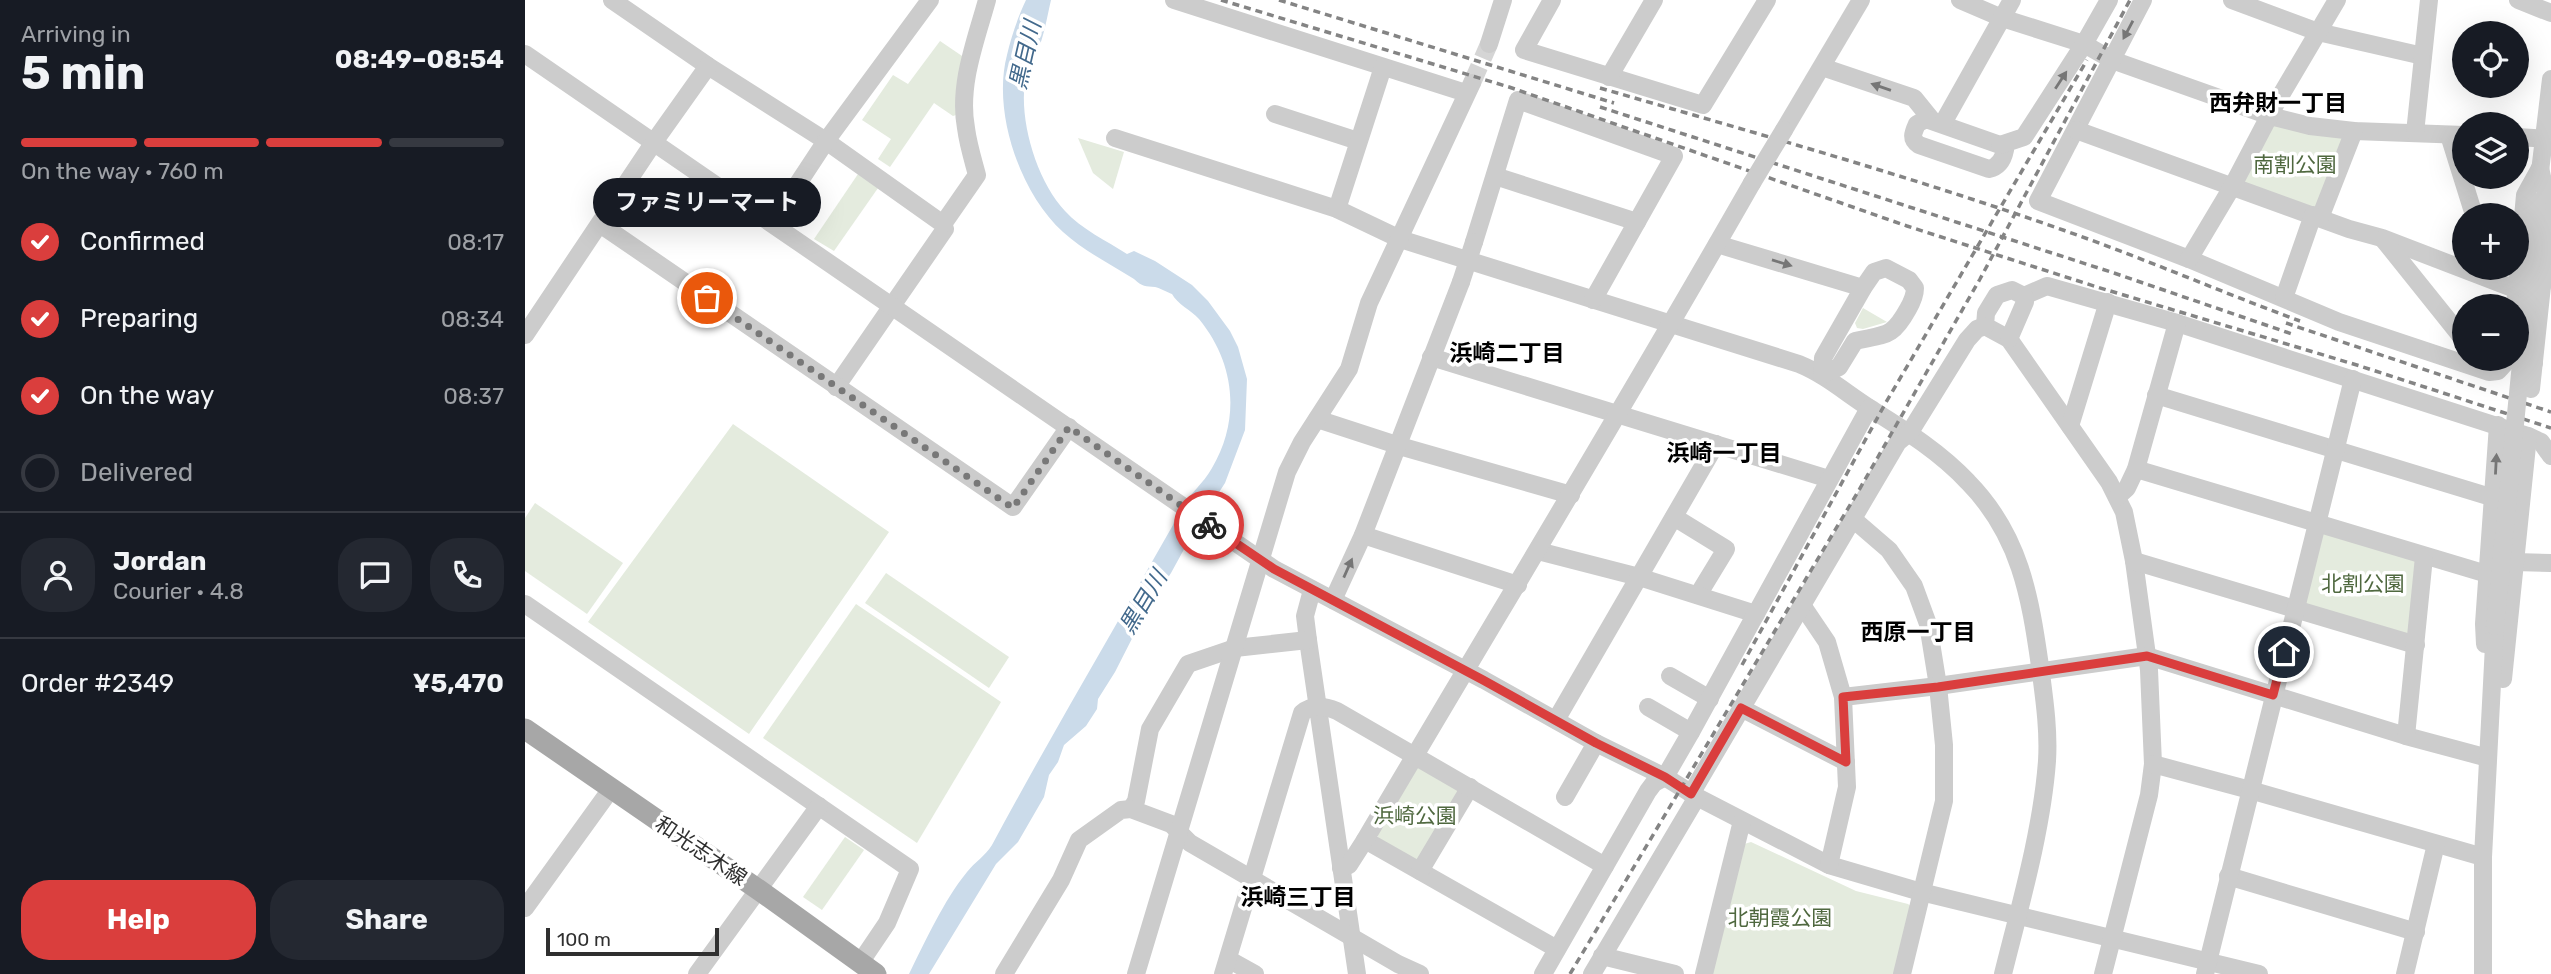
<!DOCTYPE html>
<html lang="en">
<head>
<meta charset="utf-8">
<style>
  :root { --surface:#171b24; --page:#242831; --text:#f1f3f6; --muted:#9ea1a6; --line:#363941; --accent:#da3e3d }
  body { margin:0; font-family:Rubik,"Noto Sans JP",sans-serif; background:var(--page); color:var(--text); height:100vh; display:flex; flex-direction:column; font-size:26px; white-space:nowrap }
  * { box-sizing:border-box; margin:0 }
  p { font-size:23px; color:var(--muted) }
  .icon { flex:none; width:38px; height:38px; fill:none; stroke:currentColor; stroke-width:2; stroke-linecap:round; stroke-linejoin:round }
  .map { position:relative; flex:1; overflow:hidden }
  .side { display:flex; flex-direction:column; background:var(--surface); width:525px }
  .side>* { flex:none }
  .tools { position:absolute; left:1927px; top:21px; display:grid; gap:14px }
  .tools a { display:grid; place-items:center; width:77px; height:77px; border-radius:50%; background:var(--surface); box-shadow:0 7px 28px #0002; font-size:35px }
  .scale { position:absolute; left:21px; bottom:18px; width:173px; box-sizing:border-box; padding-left:7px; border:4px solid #2f2f2f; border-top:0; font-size:19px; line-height:24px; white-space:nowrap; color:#2f2f2f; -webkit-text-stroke:5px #fff; paint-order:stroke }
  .pin { position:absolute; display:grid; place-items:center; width:60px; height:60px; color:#fff; margin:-30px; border:4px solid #fff; border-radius:50%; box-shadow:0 2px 7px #0007 }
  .courier { position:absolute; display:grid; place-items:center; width:70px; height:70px; margin:-35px; border:5px solid #da3e3d; border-radius:50%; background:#fff; color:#222; box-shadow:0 2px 9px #0007 }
  .bubble { position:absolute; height:49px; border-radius:24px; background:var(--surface); box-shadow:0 7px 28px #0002; font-size:23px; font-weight:700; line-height:49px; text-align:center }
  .head em { font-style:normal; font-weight:700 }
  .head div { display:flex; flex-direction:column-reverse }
  .head { display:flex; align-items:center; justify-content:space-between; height:119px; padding:0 21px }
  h1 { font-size:46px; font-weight:700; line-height:52px }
  .bar { display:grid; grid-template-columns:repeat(4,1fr); gap:10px 7px; align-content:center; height:84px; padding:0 21px }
  .bar i { height:9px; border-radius:5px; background:var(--line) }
  .bar .on { background:var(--accent) }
  .bar p { grid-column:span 4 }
  .line { display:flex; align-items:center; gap:18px; padding:0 21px; border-top:2px solid var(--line) }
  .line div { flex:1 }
  .round { display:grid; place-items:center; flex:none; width:74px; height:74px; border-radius:28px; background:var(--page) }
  ol { padding:0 21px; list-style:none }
  li { display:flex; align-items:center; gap:21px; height:77px }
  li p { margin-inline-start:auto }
  li .icon { padding:7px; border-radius:50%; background:var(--accent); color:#fff; stroke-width:4 }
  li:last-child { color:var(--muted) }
  li i { width:38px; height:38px; border:4px solid var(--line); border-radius:50% }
  .button { display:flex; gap:14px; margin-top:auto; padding:14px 21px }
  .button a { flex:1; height:80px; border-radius:28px; background:var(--accent); color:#fff; font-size:28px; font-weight:700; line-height:80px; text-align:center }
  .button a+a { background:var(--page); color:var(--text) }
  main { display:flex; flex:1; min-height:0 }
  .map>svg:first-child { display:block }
  .green { fill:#e4ebde }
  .water { fill:#cbdbea }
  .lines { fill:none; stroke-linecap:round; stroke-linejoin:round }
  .minor-tunnel { stroke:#d5d5d5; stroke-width:18; stroke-dasharray:18 9; stroke-linecap:butt }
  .minor { stroke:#ccc; stroke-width:18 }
  .major { stroke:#a7a7a7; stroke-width:21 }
  .rail { stroke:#848484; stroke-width:3.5; stroke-dasharray:7 5; stroke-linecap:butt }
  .minor-bridge { stroke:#ccc; stroke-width:18 }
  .oneway { fill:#767676 }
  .done { stroke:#787878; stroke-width:7; stroke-dasharray:0 12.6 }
  .route { stroke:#da3e3d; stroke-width:9 }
  .labels { text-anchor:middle; stroke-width:7; stroke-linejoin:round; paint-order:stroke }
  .park-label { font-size:21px; fill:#4f683f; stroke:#fff }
  .street-label { font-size:21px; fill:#2f2f2f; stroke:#fff }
  .water-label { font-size:23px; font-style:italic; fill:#42698c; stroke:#fff }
  .neighbourhood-label { font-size:23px; font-weight:bold; fill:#000; stroke:#fff }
</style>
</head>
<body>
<main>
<section class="side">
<div class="head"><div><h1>5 min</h1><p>Arriving in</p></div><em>08:49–08:54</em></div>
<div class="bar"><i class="on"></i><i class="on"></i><i class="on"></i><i></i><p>On the way · 760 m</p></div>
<ol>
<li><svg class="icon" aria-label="check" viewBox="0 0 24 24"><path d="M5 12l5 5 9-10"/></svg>Confirmed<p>08:17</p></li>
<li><svg class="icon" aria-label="check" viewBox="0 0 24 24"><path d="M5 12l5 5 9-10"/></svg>Preparing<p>08:34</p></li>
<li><svg class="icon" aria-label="check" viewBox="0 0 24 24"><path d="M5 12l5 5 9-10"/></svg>On the way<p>08:37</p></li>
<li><i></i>Delivered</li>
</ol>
<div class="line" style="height:126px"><a class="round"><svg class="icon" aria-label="person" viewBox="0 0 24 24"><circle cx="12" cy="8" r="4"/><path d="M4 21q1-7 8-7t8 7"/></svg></a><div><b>Jordan</b><p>Courier · 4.8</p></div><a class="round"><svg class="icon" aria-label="chat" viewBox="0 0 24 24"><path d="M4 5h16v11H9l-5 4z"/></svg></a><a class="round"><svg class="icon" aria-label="phone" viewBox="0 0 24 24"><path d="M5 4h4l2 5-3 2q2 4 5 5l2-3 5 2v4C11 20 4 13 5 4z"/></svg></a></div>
<div class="line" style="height:91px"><div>Order #2349</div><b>¥5,470</b></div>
<div class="button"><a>Help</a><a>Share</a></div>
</section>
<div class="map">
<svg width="2026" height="974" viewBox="0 0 2026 974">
  <rect width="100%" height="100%" fill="#fff"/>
  <g class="green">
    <path d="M415 41 440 58 434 114 428 116 409 103 365 167 353 159 366 139 337 120 368 75 383 84Z"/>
    <path d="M1750 125 1818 137 1795 205 1788 208 1720 184 1717 178 1746 127Z"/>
    <path d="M553 138 599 152 588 189 568 173Z"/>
    <path d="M333 174 353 188 309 251 289 239Z"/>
    <path d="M1338 308 1362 322 1338 329 1332 328 1330 323Z"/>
    <path d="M208 424 364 532 224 734 63 622Z"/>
    <path d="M10 503 98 563 62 614 0 571V518Z"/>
    <path d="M1801 532 1889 558 1892 566 1885 634 1879 637 1781 607 1778 599 1793 535Z"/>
    <path d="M361 573 484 657 464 688 340 603Z"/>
    <path d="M331 604 476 702 392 843 238 738Z"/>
    <path d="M894 765 931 786 934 794 893 864 855 842 851 832Z"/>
    <path d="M320 837 339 850 297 910 278 897Z"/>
    <path d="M1226 842 1331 891 1383 904 1388 908 1372 974H1184L1216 845Z"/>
  </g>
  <path class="water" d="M501 0H526C522 17 519 37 512 52 507 62 502 69 500 81 494 122 512 181 540 211 556 229 582 241 602 254L609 251 630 261 667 285 683 301 705 331 713 347 722 379 720 430 700 483 669 531 646 573 620 613 590 672 573 699 572 709 561 726 539 745 533 762 524 775 519 797 493 842 471 864 404 974H384C400 942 419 900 442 872 450 862 460 856 467 845 525 737 588 631 648 525 653 503 676 488 687 468 716 419 710 363 674 319 666 310 652 304 647 294 642 292 635 288 630 287 621 286 617 287 609 279 585 264 559 251 538 232 495 193 467 112 482 55 486 37 493 17 501 0Z"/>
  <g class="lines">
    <path class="minor-tunnel" d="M947 83 964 44"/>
    <g class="minor">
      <path d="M87 0 183 66 301 141 418 224 420 229 311 387"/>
      <path d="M649 0 941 93"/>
      <path d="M1027 0 999 50 1178 105 1242 0"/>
      <path d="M1435 0 1477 18 1559 44 1587 60 1745 116 1785 126 1829 131 1939 135"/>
      <path d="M1618 0 1513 201 1664 259 1814 322 1964 372 1973 371 1984 359 2009 363"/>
      <path d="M1707 0 1793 32 1898 56"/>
      <path d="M1993 0 2026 13"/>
      <path d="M964 44 978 0"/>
      <path d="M0 54 749 569 959 680 1071 743 1140 777 1172 797 1304 865 1396 892 1734 974"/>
      <path d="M1297 67 1389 98 1406 119"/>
      <path d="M1084 77 1129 0"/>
      <path d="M750 114 833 141"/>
      <path d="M1401 119 1475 145 1480 150C1478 160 1473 167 1464 169L1394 145C1385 139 1388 133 1392 124Z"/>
      <path d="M1418 123 1487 0"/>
      <path d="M1259 130 1336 0"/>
      <path d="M1551 130 1824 229 1857 238 1985 287 1991 289 2017 286"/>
      <path d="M1890 133 1904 0"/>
      <path d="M1924 135 1949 215"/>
      <path d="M1992 137 2026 139"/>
      <path d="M590 138 812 209 875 239 1274 364C1301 375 1322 394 1346 409 1381 431 1415 452 1443 482 1495 535 1505 596 1515 666 1519 697 1524 729 1522 761 1517 830 1495 906 1478 974"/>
      <path d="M1475 145 1499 137 1559 44 1584 0"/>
      <path d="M970 176 1112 222"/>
      <path d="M2014 180 2026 79"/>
      <path d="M812 209 858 67"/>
      <path d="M1795 218 1829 131"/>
      <path d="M247 223 301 141 405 0"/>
      <path d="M75 224 488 507 544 427"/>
      <path d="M418 224 452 175C448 160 443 144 441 128 433 85 451 40 462 0"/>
      <path d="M1858 239 1939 340"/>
      <path d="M949 242 993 100 1149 156 1068 300"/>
      <path d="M1192 244 1338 288"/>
      <path d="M1664 259 1707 187 1750 105 1812 0"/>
      <path d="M1361 268 1384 280 1390 288C1390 296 1387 302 1383 309 1367 338 1361 334 1330 341L1314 367 1297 375 1298 358 1338 288 1349 272Z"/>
      <path d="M1499 296 1487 290 1472 295 1461 313 1460 326 1484 339 1584 482 1599 512 1609 561 1624 670 1628 764 1624 795 1578 974"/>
      <path d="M1499 296 1522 286 1652 323 2003 436 2016 442 2026 456"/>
      <path d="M1759 298 1788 215"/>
      <path d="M1990 306 2000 195 2015 168"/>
      <path d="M0 335 129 142 183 66"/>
      <path d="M1484 339 1500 302 1499 296"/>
      <path d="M906 357 1304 479"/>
      <path d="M2006 389 2017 286 2023 203 2015 168"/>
      <path d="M1631 395 1969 498"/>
      <path d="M792 419 878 447 1046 495"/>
      <path d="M1545 426 1583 302"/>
      <path d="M1611 469 1962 574"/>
      <path d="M1592 497 1602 488 1611 469 1652 323"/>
      <path d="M1149 517 1201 549 1173 595"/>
      <path d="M1328 519 1364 550 1389 586 1403 624 1413 686 1419 745V801L1377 974"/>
      <path d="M838 535 993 585"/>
      <path d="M1013 551 1114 577 1231 614"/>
      <path d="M1609 561 1891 645"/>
      <path d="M1989 562 2026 563"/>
      <path d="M787 590 780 616 783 640 832 974"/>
      <path d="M808 600 838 535 936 282"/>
      <path d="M0 604 385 869 362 923 335 963"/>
      <path d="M1277 605 1302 642 1318 697 1322 787 1304 865"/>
      <path d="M1960 644 1959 624 1973 425"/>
      <path d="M1145 676 1185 699"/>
      <path d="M1978 679 2003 436"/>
      <path d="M1318 697 1413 686 1622 656 1881 736 1963 758"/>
      <path d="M1123 707 1166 732"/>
      <path d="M1216 708 1321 762"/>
      <path d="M1031 720 1191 444"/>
      <path d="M1881 736 1899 557"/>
      <path d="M1628 764 1725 790 1958 857"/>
      <path d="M1166 794 1373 442 1385 432 1442 340 1452 329 1460 326"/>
      <path d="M1040 797 1071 743"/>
      <path d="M606 809 611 801 625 729 663 664 710 648 783 640"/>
      <path d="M840 840 1032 949"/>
      <path d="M816 868 824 865 840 840C969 621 1101 404 1227 183"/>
      <path d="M895 871 945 787"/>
      <path d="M1703 876 1891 932"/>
      <path d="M0 908 86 789"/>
      <path d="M1077 956 1150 974"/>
      <path d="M703 959 730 974"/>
      <path d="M172 974 294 806"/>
      <path d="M479 974 536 880 554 840 596 810 606 809 646 824 665 843 873 964 895 974"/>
      <path d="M611 974 762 472 777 442 824 369 844 303 947 83"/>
      <path d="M698 974 777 713C787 704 800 706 812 711L1080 866"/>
      <path d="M1018 974 1123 791 1129 783 1140 777 1166 732 1344 408"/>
      <path d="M1067 974 1172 797"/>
      <path d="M1179 974 1217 821"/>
      <path d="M1680 974 1828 379"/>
      <path d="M1880 974 1911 844"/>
      <path d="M1958 974V857L1970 626"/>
    </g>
    <path class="major" d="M0 729 234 890 351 974"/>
    <g class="rail">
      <path d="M696 0 984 87 1382 226 1572 287 1835 366 2026 428"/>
      <path d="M754 0 1089 103"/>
      <path d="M1075 88C1230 133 1385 176 1538 230 1618 258 1696 292 1775 321"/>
      <path d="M1075 107 1589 273 1770 335"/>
      <path d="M1761 323 2026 412"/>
      <path d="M1217 665 1360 404 1562 60"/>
      <path d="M1045 974 1334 490 1455 279 1605 0"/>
    </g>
    <g class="minor-bridge">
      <path d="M1227 183 1259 130"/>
      <path d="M936 282 949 242"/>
      <path d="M1970 626 2012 202"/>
    </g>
  </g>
  <defs><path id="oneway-solid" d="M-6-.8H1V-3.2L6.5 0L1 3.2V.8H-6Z" transform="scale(1.75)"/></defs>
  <g class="oneway">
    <use href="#oneway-solid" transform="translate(1603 30) rotate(118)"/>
    <use href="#oneway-solid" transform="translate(1536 80) rotate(-57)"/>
    <use href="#oneway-solid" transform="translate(1356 87) rotate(-161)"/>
    <use href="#oneway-solid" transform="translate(1257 263) rotate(17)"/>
    <use href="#oneway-solid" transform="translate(1971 464) rotate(-87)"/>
    <use href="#oneway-solid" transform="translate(823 568) rotate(-66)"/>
  </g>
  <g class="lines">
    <path class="done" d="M182 298 488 508 544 427 684 525"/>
    <path class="route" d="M684 525 749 569 958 680 1071 743 1140 777 1166 794 1216 708 1321 762 1318 697 1413 687 1622 656 1748 695 1759 652"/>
  </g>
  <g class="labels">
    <g class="park-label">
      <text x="1770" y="172">南割公園</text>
      <text x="1838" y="591">北割公園</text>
      <text x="890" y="823">浜崎公園</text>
      <text x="1255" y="925">北朝霞公園</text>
    </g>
    <g class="street-label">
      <text transform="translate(176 851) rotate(34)" y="7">和光志木線</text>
    </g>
    <g class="water-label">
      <text transform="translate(500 55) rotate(-77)" y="8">黒目川</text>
      <text transform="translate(618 602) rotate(-59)" y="8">黒目川</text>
    </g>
    <g class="neighbourhood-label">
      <text x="1753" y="111">西弁財一丁目</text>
      <text x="982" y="361">浜崎二丁目</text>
      <text x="1199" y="461">浜崎一丁目</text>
      <text x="1393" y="640">西原一丁目</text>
      <text x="773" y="905">浜崎三丁目</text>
    </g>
  </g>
</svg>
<div class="tools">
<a><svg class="icon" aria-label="locate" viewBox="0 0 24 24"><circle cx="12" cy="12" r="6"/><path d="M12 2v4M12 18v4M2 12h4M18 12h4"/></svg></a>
<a><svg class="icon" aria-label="layers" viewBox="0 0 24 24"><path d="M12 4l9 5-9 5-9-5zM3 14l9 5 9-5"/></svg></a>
<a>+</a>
<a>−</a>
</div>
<div class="scale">100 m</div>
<div class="pin" style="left:182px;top:298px;background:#ea580c"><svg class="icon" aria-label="bag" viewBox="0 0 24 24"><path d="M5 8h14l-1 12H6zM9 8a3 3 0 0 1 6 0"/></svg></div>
<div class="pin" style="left:1759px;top:652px;background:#1f2937"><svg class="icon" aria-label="home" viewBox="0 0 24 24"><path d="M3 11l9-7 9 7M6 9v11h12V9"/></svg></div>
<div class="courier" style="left:684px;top:525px"><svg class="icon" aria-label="bike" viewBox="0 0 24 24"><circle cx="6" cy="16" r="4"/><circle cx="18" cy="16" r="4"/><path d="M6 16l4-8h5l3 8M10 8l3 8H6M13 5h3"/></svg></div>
<div class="bubble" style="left:68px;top:178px;width:228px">ファミリーマート</div>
</div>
</main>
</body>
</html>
